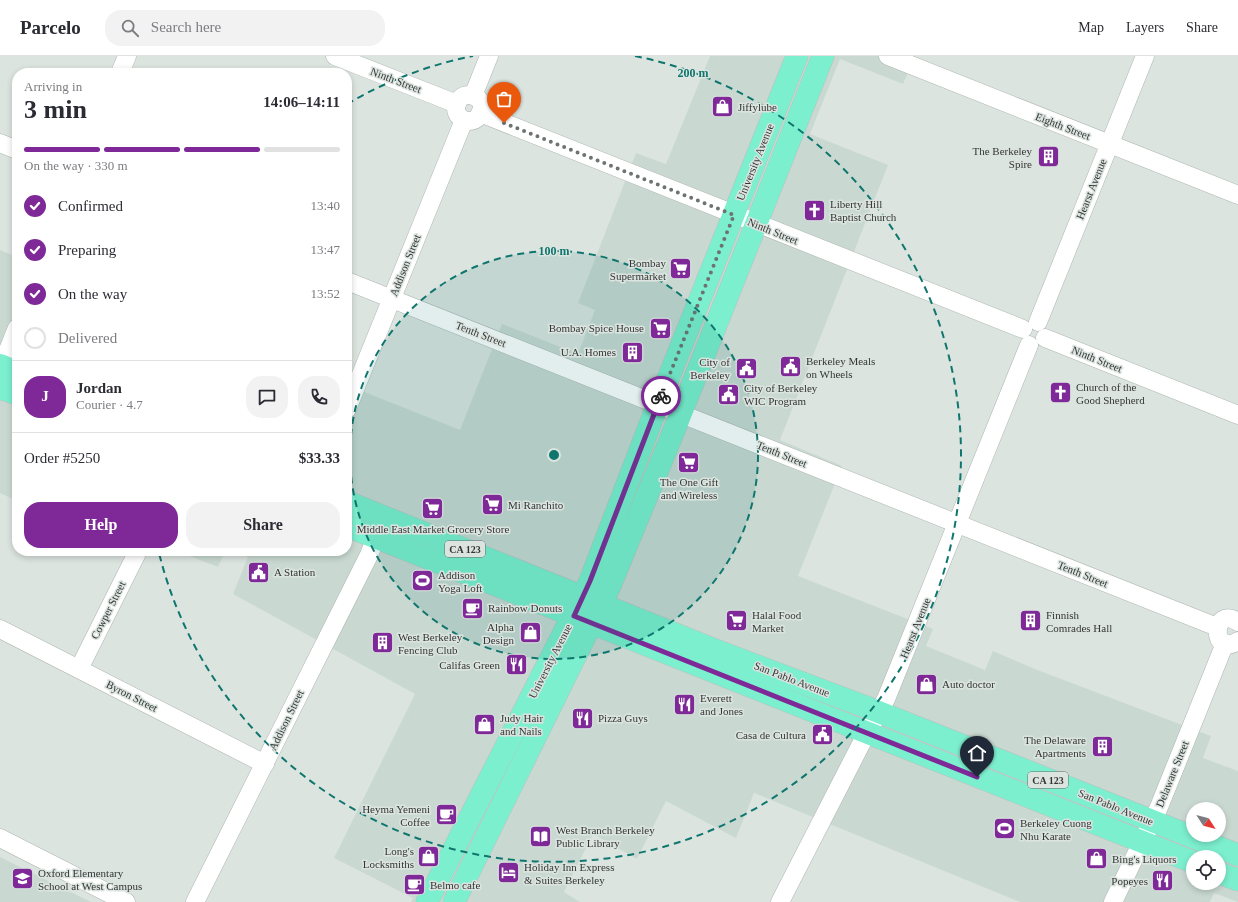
<!DOCTYPE html>
<meta charset="utf-8">
<style>
:root{--surface:#fff;--page:#f2f2f3;--text:#2b2b33;--muted:#7c7c81;--line:#e1e1e2;--accent:#7e2997}
body{margin:0;font-family:"Times New Roman",serif;background:var(--page);color:var(--text);height:100vh;display:flex;flex-direction:column;font-size:15px;white-space:nowrap}
*{box-sizing:border-box;margin:0}
p{font-size:13px;color:var(--muted)}
.icon{flex:none;width:22px;height:22px;fill:none;stroke:currentColor;stroke-width:2;stroke-linecap:round;stroke-linejoin:round}
.map{position:relative;flex:1;overflow:hidden}
.side{position:absolute;left:12px;top:12px;width:340px;height:488px;display:flex;flex-direction:column;background:var(--surface);border-radius:16px;box-shadow:0 2px 6px #0003}
.side>*{flex:none}
.needle{width:26px;rotate:126deg}
.buttons{position:absolute;left:1186px;top:746px;display:grid;gap:8px}
.buttons a{display:grid;place-items:center;width:40px;height:40px;border-radius:50%;background:var(--surface);box-shadow:0 2px 6px #0003;font-size:20px}
.pin{position:absolute;display:grid;place-items:center;width:34px;height:34px;color:#fff;margin:-41px -17px;border-radius:50% 50% 50% 0;rotate:-45deg;box-shadow:0 0 4px #0007}
.pin .icon{rotate:45deg}
.courier{position:absolute;display:grid;place-items:center;width:40px;height:40px;margin:-20px;border:3px solid #7e2997;border-radius:50%;background:#fff;color:#222;box-shadow:0 1px 5px #0007}
.overview em{font-style:normal;font-weight:800}
.overview div{display:flex;flex-direction:column-reverse}
.overview{display:flex;align-items:center;justify-content:space-between;height:68px;padding:0 12px}
h1{font-size:26px;font-weight:800;line-height:30px}
.bar{display:grid;grid-template-columns:repeat(4,1fr);gap:6px 4px;align-content:center;height:48px;padding:0 12px}
.bar i{height:5px;border-radius:3px;background:var(--line)}
.bar .current{background:var(--accent)}
.bar p{grid-column:span 4}
.line{display:flex;align-items:center;gap:10px;padding:0 12px;border-top:1px solid var(--line)}
.line div{flex:1}
.round{display:grid;place-items:center;flex:none;width:42px;height:42px;border-radius:16px;background:var(--page)}
ol{padding:0 12px;list-style:none}
li{display:flex;align-items:center;gap:12px;height:44px}
li p{margin-inline-start:auto}
li .icon{padding:4px;border-radius:50%;background:var(--accent);color:#fff;stroke-width:4}
li:last-child{color:var(--muted)}
li i{width:22px;height:22px;border:2px solid var(--line);border-radius:50%}
.cta{display:flex;gap:8px;margin-top:auto;padding:8px 12px}
.cta a{flex:1;height:46px;border-radius:16px;background:var(--accent);color:#fff;font-size:16px;font-weight:800;line-height:46px;text-align:center}
.cta a+a{background:var(--page);color:var(--text)}
header{display:flex;align-items:center;gap:24px;box-sizing:border-box;height:56px;padding:0 20px;background:var(--surface);border-bottom:1px solid var(--line)}
header strong{font-size:19px}
nav{display:flex;gap:22px;margin-inline-start:auto;font-size:14px}
.search{width:280px;height:36px;background:var(--page);display:flex;align-items:center;gap:10px;box-sizing:border-box;padding:0 14px;border-radius:16px;color:var(--muted);font-size:15px}
.map>svg:first-child{display:block}
</style>
<header>
<strong>Parcelo</strong>
<div class="search"><svg class="icon" aria-label="search" viewBox="0 0 24 24"><circle cx="10" cy="10" r="6"/><path d="M15 15l6 6"/></svg>Search here</div>
<nav><a>Map</a><a>Layers</a><a>Share</a></nav>
</header>
<div class="map">
<svg width="1238" height="846" viewBox="0 0 1238 846">
<rect width="100%" height="100%" fill="#dce4e0"/>
<g fill="#c9d9d2" fill-rule="evenodd">
<path d="M710 0H915L903 28 840 3 810 78 888 109 780 384 842 410 798 520 933 573 926 590 985 614 993 595 1035 613 1211 680 1203 702 1238 715V846L1214 837 1210 846H1020L754 737 736 782 666 745 637 803 593 778 564 836 580 846H411L413 842 334 802 415 638 233 538 248 501 231 495H347V329L460 374 502 268 578 298 595 254 578 247 636 97 666 108ZM1193 753H1219V779H1193ZM1193 801H1219V827H1193Z"/>
<polygon points="0,194 17,201 17,216 12,229 17,231 17,445 0,437"/>
<polygon points="177,495 225,495 218,511"/>
<polygon points="0,801 91,846 0,846"/>
</g>
<g fill="none" stroke-linecap="round" stroke-linejoin="round">
<defs>
<g id="minor">
<polyline points="335,0 457,48"/>
<polyline points="888,0 1238,139"/>
<polyline points="120,17 127,0"/>
<circle cx="469" cy="52" r="13"/>
<polyline points="473,40 489,0"/>
<polyline points="480,57 1023,273"/>
<polyline points="0,87 17,94"/>
<polyline points="347,225 1217,571"/>
<polyline points="1038,266 1145,0"/>
<polyline points="1045,282 1238,359"/>
<polyline points="0,314 17,272"/>
<polyline points="347,353 464,64"/>
<path d="M1238 566C1211 548 1211 603 1238 585"/>
<polyline points="0,573 265,708"/>
<polyline points="79,613 138,495"/>
<polyline points="0,782 126,846"/>
<polyline points="195,846 369,499 376,481"/>
<polyline points="780,846 860,690 886,643 1029,289"/>
<polyline points="1113,846 1159,751 1225,587"/>
</g>
<g id="major">
<polyline points="0,309 17,316"/>
<polyline points="0,332 17,338"/>
<polyline points="347,446 715,594 866,651 1238,799"/>
<polyline points="347,470 1193,806"/>
<polyline points="1219,817 1238,824"/>
<polyline points="427,846 590,525 652,363 797,0"/>
<polyline points="454,846 609,532 675,372 823,0"/>
</g>
</defs>
<use href="#minor" stroke="#afb6b3" stroke-width="19"/>
<use href="#major" stroke="#bebfbe" stroke-width="23"/>
<use href="#minor" stroke="#fff" stroke-width="18"/>
<use href="#major" stroke="#7cefcf" stroke-width="22"/>
</g>
<g fill="none" stroke-linecap="round" stroke-linejoin="round">
<polyline stroke="#6e7371" stroke-width="4" stroke-dasharray="0 7.2" points="504,67 734,159 661,340"/>
<polyline stroke="#7e2997" stroke-width="5" points="661,340 590,525 574,560 977,721"/>
</g>
<circle cx="554" cy="399" r="204" fill="#0f766e" fill-opacity=".12"/>
<g fill="none" stroke="#0f766e" stroke-width="2" stroke-dasharray="7 5">
<circle cx="554" cy="399" r="204"/>
<path d="M347 48A407 407 0 0 1 473 0M635 0A407 407 0 1 1 159 497"/>
</g>
<defs>
<symbol id="shop-square" viewBox="-11 -11 22 22"><rect x="-9" y="-9" width="18" height="18" rx="4" fill="#7e2997" stroke="#dce4e0"/><path d="M-5-2.5h2.3a2.7 3.5 0 0 1 5.4 0H5L5.5 6h-11ZM-1.5-2.5h3a1.5 2.3 0 0 0-3 0Z" fill="#fff"/></symbol>
<symbol id="building-square" viewBox="-11 -11 22 22"><rect x="-9" y="-9" width="18" height="18" rx="4" fill="#7e2997" stroke="#dce4e0"/><path d="M-4-6H4V6H1V3H-1V6H-4ZM-2.5-4.3h1.7v1.8h-1.7ZM.8-4.3h1.7v1.8H.8ZM-2.5-1h1.7V.8h-1.7ZM.8-1h1.7V.8H.8Z" fill="#fff"/></symbol>
<symbol id="church-square" viewBox="-11 -11 22 22"><rect x="-9" y="-9" width="18" height="18" rx="4" fill="#7e2997" stroke="#dce4e0"/><path d="M-1.2-6h2.4v3.5h3.3v2.4h-3.3V6h-2.4V-.1h-3.3v-2.4h3.3Z" fill="#fff"/></symbol>
<symbol id="supermarket-square" viewBox="-11 -11 22 22"><rect x="-9" y="-9" width="18" height="18" rx="4" fill="#7e2997" stroke="#dce4e0"/><path d="M-6-5.5h2.5l.6 2H6L4.5 2H-2.5L-4.4-4H-6ZM-1.5 3.2a1.3 1.3 0 1 0 .1 0ZM3 3.2a1.3 1.3 0 1 0 .1 0Z" fill="#fff"/></symbol>
<symbol id="civic-square" viewBox="-11 -11 22 22"><rect x="-9" y="-9" width="18" height="18" rx="4" fill="#7e2997" stroke="#dce4e0"/><path d="M-.6-6.5H3V-4.5H.6V-3L4-1V1h2V6H-6V1h2V-1L-.6-3ZM-1.2 2.5V6h2.4V2.5Z" fill="#fff"/></symbol>
<symbol id="stadium-square" viewBox="-11 -11 22 22"><rect x="-9" y="-9" width="18" height="18" rx="4" fill="#7e2997" stroke="#dce4e0"/><path d="M0-5a6.5 5 0 1 0 0 10a6.5 5 0 1 0 0-10ZM-3.5-1.8h7v3.6h-7Z" fill="#fff"/></symbol>
<symbol id="cafe-square" viewBox="-11 -11 22 22"><rect x="-9" y="-9" width="18" height="18" rx="4" fill="#7e2997" stroke="#dce4e0"/><path d="M-5.5-4.5H6V0H3Q3 3.5 0 3.5H-2.5Q-5.5 3.5-5.5 0ZM3-3.2v2h1.7v-2ZM-6 4.5H4V6H-6Z" fill="#fff"/></symbol>
<symbol id="restaurant-square" viewBox="-11 -11 22 22"><rect x="-9" y="-9" width="18" height="18" rx="4" fill="#7e2997" stroke="#dce4e0"/><path d="M-5-6h1v4h1v-4h1v4h1v-4h1v5L-1.5 .5V6h-2V.5L-5-1ZM5-6V6H3V1.5H1.5Q1.5-4 5-6Z" fill="#fff"/></symbol>
<symbol id="library-square" viewBox="-11 -11 22 22"><rect x="-9" y="-9" width="18" height="18" rx="4" fill="#7e2997" stroke="#dce4e0"/><path d="M-6-4Q-3-5.5-.7-3.5V5Q-3 3-6 4ZM6-4Q3-5.5 .7-3.5V5Q3 3 6 4Z" fill="#fff"/></symbol>
<symbol id="hotel-square" viewBox="-11 -11 22 22"><rect x="-9" y="-9" width="18" height="18" rx="4" fill="#7e2997" stroke="#dce4e0"/><path d="M-6-4.5h1.5V1H6V5H4.5V3h-9V5H-6ZM-4 0a1.8 1.8 0 1 1 3.6 0ZM.5 0V-2.5h3Q6-2.5 6 0Z" fill="#fff"/></symbol>
<symbol id="school-square" viewBox="-11 -11 22 22"><rect x="-9" y="-9" width="18" height="18" rx="4" fill="#7e2997" stroke="#dce4e0"/><path d="M0-5L7-2L0 1L-7-2ZM-4 1L0 2.5L4 1V4Q0 6-4 4Z" fill="#fff"/></symbol>
</defs>
<g fill-rule="evenodd">
<use href="#shop-square" x="710" y="38" width="25" height="25"/>
<use href="#building-square" x="1036" y="88" width="25" height="25"/>
<use href="#church-square" x="802" y="142" width="25" height="25"/>
<use href="#supermarket-square" x="668" y="200" width="25" height="25"/>
<use href="#supermarket-square" x="648" y="260" width="25" height="25"/>
<use href="#building-square" x="620" y="284" width="25" height="25"/>
<use href="#civic-square" x="778" y="298" width="25" height="25"/>
<use href="#civic-square" x="734" y="300" width="25" height="25"/>
<use href="#church-square" x="1048" y="324" width="25" height="25"/>
<use href="#civic-square" x="716" y="326" width="25" height="25"/>
<use href="#supermarket-square" x="676" y="394" width="25" height="25"/>
<use href="#supermarket-square" x="480" y="436" width="25" height="25"/>
<use href="#supermarket-square" x="420" y="440" width="25" height="25"/>
<use href="#civic-square" x="246" y="504" width="25" height="25"/>
<use href="#stadium-square" x="410" y="512" width="25" height="25"/>
<use href="#cafe-square" x="460" y="540" width="25" height="25"/>
<use href="#supermarket-square" x="724" y="552" width="25" height="25"/>
<use href="#building-square" x="1018" y="552" width="25" height="25"/>
<use href="#shop-square" x="518" y="564" width="25" height="25"/>
<use href="#building-square" x="370" y="574" width="25" height="25"/>
<use href="#restaurant-square" x="504" y="596" width="25" height="25"/>
<use href="#shop-square" x="914" y="616" width="25" height="25"/>
<use href="#restaurant-square" x="672" y="636" width="25" height="25"/>
<use href="#restaurant-square" x="570" y="650" width="25" height="25"/>
<use href="#shop-square" x="472" y="656" width="25" height="25"/>
<use href="#civic-square" x="810" y="666" width="25" height="25"/>
<use href="#building-square" x="1090" y="678" width="25" height="25"/>
<use href="#cafe-square" x="434" y="746" width="25" height="25"/>
<use href="#stadium-square" x="992" y="760" width="25" height="25"/>
<use href="#library-square" x="528" y="768" width="25" height="25"/>
<use href="#shop-square" x="416" y="788" width="25" height="25"/>
<use href="#shop-square" x="1084" y="790" width="25" height="25"/>
<use href="#hotel-square" x="496" y="804" width="25" height="25"/>
<use href="#school-square" x="10" y="810" width="25" height="25"/>
<use href="#restaurant-square" x="1150" y="812" width="25" height="25"/>
<use href="#cafe-square" x="402" y="816" width="25" height="25"/>
</g>
<g text-anchor="middle" dominant-baseline="central" stroke-width="3" stroke-linejoin="round" paint-order="stroke">
<g fill="#dce4e0" stroke="#666a68" stroke-width="1">
<rect x="445" y="485" width="40" height="16" rx="3"/>
<rect x="1028" y="716" width="40" height="16" rx="3"/>
</g>
<g font-size="10" font-weight="bold" fill="#333635">
<text x="465" y="493">CA 123</text>
<text x="1048" y="724">CA 123</text>
</g>
<g font-size="11" fill="#333635" stroke="#dce4e0">
<text transform="translate(396 24) rotate(21)">Ninth Street</text>
<text transform="translate(1063 70) rotate(21)">Eighth Street</text>
<text transform="translate(755 106) rotate(-68)">University Avenue</text>
<text transform="translate(1091 133) rotate(-68)">Hearst Avenue</text>
<text transform="translate(773 175) rotate(22)">Ninth Street</text>
<text transform="translate(405 209) rotate(-68)">Addison Street</text>
<text transform="translate(481 278) rotate(21)">Tenth Street</text>
<text transform="translate(1097 303) rotate(22)">Ninth Street</text>
<text transform="translate(782 398) rotate(22)">Tenth Street</text>
<text transform="translate(1083 518) rotate(22)">Tenth Street</text>
<text transform="translate(108 554) rotate(-63)">Cowper Street</text>
<text transform="translate(915 572) rotate(-68)">Hearst Avenue</text>
<text transform="translate(550 605) rotate(-63)">University Avenue</text>
<text transform="translate(792 623) rotate(21)">San Pablo Avenue</text>
<text transform="translate(132 640) rotate(27)">Byron Street</text>
<text transform="translate(286 664) rotate(-64)">Addison Street</text>
<text transform="translate(1172 718) rotate(-68)">Delaware Street</text>
<text transform="translate(1116 751) rotate(22)">San Pablo Avenue</text>
</g>
<g font-size="11" fill="#333635" stroke="#dce4e0" text-anchor="start">
<text x="738" y="51">Jiffylube</text>
<text x="1032" y="95" text-anchor="end">The Berkeley<tspan x="1032" dy="13">Spire</tspan></text>
<text x="830" y="148">Liberty Hill<tspan x="830" dy="13">Baptist Church</tspan></text>
<text x="666" y="207" text-anchor="end">Bombay<tspan x="666" dy="13">Supermarket</tspan></text>
<text x="644" y="272" text-anchor="end">Bombay Spice House</text>
<text x="616" y="296" text-anchor="end">U.A. Homes</text>
<text x="806" y="305">Berkeley Meals<tspan x="806" dy="13">on Wheels</tspan></text>
<text x="730" y="306" text-anchor="end">City of<tspan x="730" dy="13">Berkeley</tspan></text>
<text x="1076" y="331">Church of the<tspan x="1076" dy="13">Good Shepherd</tspan></text>
<text x="744" y="332">City of Berkeley<tspan x="744" dy="13">WIC Program</tspan></text>
<text x="689" y="426" text-anchor="middle">The One Gift<tspan x="689" dy="13">and Wireless</tspan></text>
<text x="508" y="449">Mi Ranchito</text>
<text x="433" y="473" text-anchor="middle">Middle East Market Grocery Store</text>
<text x="274" y="516">A Station</text>
<text x="438" y="519">Addison<tspan x="438" dy="13">Yoga Loft</tspan></text>
<text x="488" y="552">Rainbow Donuts</text>
<text x="752" y="559">Halal Food<tspan x="752" dy="13">Market</tspan></text>
<text x="1046" y="559">Finnish<tspan x="1046" dy="13">Comrades Hall</tspan></text>
<text x="514" y="571" text-anchor="end">Alpha<tspan x="514" dy="13">Design</tspan></text>
<text x="398" y="581">West Berkeley<tspan x="398" dy="13">Fencing Club</tspan></text>
<text x="500" y="609" text-anchor="end">Califas Green</text>
<text x="942" y="628">Auto doctor</text>
<text x="700" y="642">Everett<tspan x="700" dy="13">and Jones</tspan></text>
<text x="500" y="662">Judy Hair<tspan x="500" dy="13">and Nails</tspan></text>
<text x="598" y="662">Pizza Guys</text>
<text x="806" y="679" text-anchor="end">Casa de Cultura</text>
<text x="1086" y="684" text-anchor="end">The Delaware<tspan x="1086" dy="13">Apartments</tspan></text>
<text x="430" y="753" text-anchor="end">Heyma Yemeni<tspan x="430" dy="13">Coffee</tspan></text>
<text x="1020" y="767">Berkeley Cuong<tspan x="1020" dy="13">Nhu Karate</tspan></text>
<text x="556" y="774">West Branch Berkeley<tspan x="556" dy="13">Public Library</tspan></text>
<text x="414" y="795" text-anchor="end">Long's<tspan x="414" dy="13">Locksmiths</tspan></text>
<text x="1112" y="803">Bing's Liquors</text>
<text x="524" y="811">Holiday Inn Express<tspan x="524" dy="13">&amp; Suites Berkeley</tspan></text>
<text x="38" y="817">Oxford Elementary<tspan x="38" dy="13">School at West Campus</tspan></text>
<text x="1148" y="825" text-anchor="end">Popeyes</text>
<text x="430" y="829">Belmo cafe</text>
</g>
</g>
<circle cx="554" cy="399" r="6" fill="#0f766e" stroke="#dce4e0" stroke-width="2"/>
<g font-size="12" text-anchor="middle" font-weight="bold" fill="#0f766e" stroke="#dce4e0" stroke-width="3" stroke-linejoin="round" paint-order="stroke">
<text x="693" y="21">200 m</text>
<text x="554" y="199">100 m</text>
</g>
</svg>
<div class="buttons">
<a><svg class="needle" viewBox="-14 -14 28 28"><path d="M0-13l5 13h-10z" fill="#e53935"/><path d="M0 13l5-13h-10z" fill="#7c7c81"/></svg></a>
<a><svg class="icon" aria-label="locate" viewBox="0 0 24 24"><circle cx="12" cy="12" r="6"/><path d="M12 2v4M12 18v4M2 12h4M18 12h4"/></svg></a>
</div>
<div class="pin" style="left:504px;top:67px;background:#ea580c"><svg class="icon" aria-label="bag" viewBox="0 0 24 24"><path d="M5 8h14l-1 12H6zM9 8a3 3 0 0 1 6 0"/></svg></div>
<div class="pin" style="left:977px;top:721px;background:#1f2937"><svg class="icon" aria-label="home" viewBox="0 0 24 24"><path d="M3 11l9-7 9 7M6 9v11h12V9"/></svg></div>
<div class="courier" style="left:661px;top:340px"><svg class="icon" aria-label="bike" viewBox="0 0 24 24"><circle cx="6" cy="16" r="4"/><circle cx="18" cy="16" r="4"/><path d="M6 16l4-8h5l3 8M10 8l3 8H6M13 5h3"/></svg></div>
<section class="side">
<div class="overview"><div><h1>3 min</h1><p>Arriving in</p></div><em>14:06–14:11</em></div>
<div class="bar"><i class="current"></i><i class="current"></i><i class="current"></i><i></i><p>On the way · 330 m</p></div>
<ol>
<li><svg class="icon" aria-label="check" viewBox="0 0 24 24"><path d="M5 12l5 5 9-10"/></svg>Confirmed<p>13:40</p></li>
<li><svg class="icon" aria-label="check" viewBox="0 0 24 24"><path d="M5 12l5 5 9-10"/></svg>Preparing<p>13:47</p></li>
<li><svg class="icon" aria-label="check" viewBox="0 0 24 24"><path d="M5 12l5 5 9-10"/></svg>On the way<p>13:52</p></li>
<li><i></i>Delivered</li>
</ol>
<div class="line" style="height:72px"><b class="round" style="background:var(--accent);color:#fff">J</b><div><b>Jordan</b><p>Courier · 4.7</p></div><a class="round"><svg class="icon" aria-label="chat" viewBox="0 0 24 24"><path d="M4 5h16v11H9l-5 4z"/></svg></a><a class="round"><svg class="icon" aria-label="phone" viewBox="0 0 24 24"><path d="M5 4h4l2 5-3 2q2 4 5 5l2-3 5 2v4C11 20 4 13 5 4z"/></svg></a></div>
<div class="line" style="height:52px"><div>Order #5250</div><b>$33.33</b></div>
<div class="cta"><a>Help</a><a>Share</a></div>
</section>
</div>
